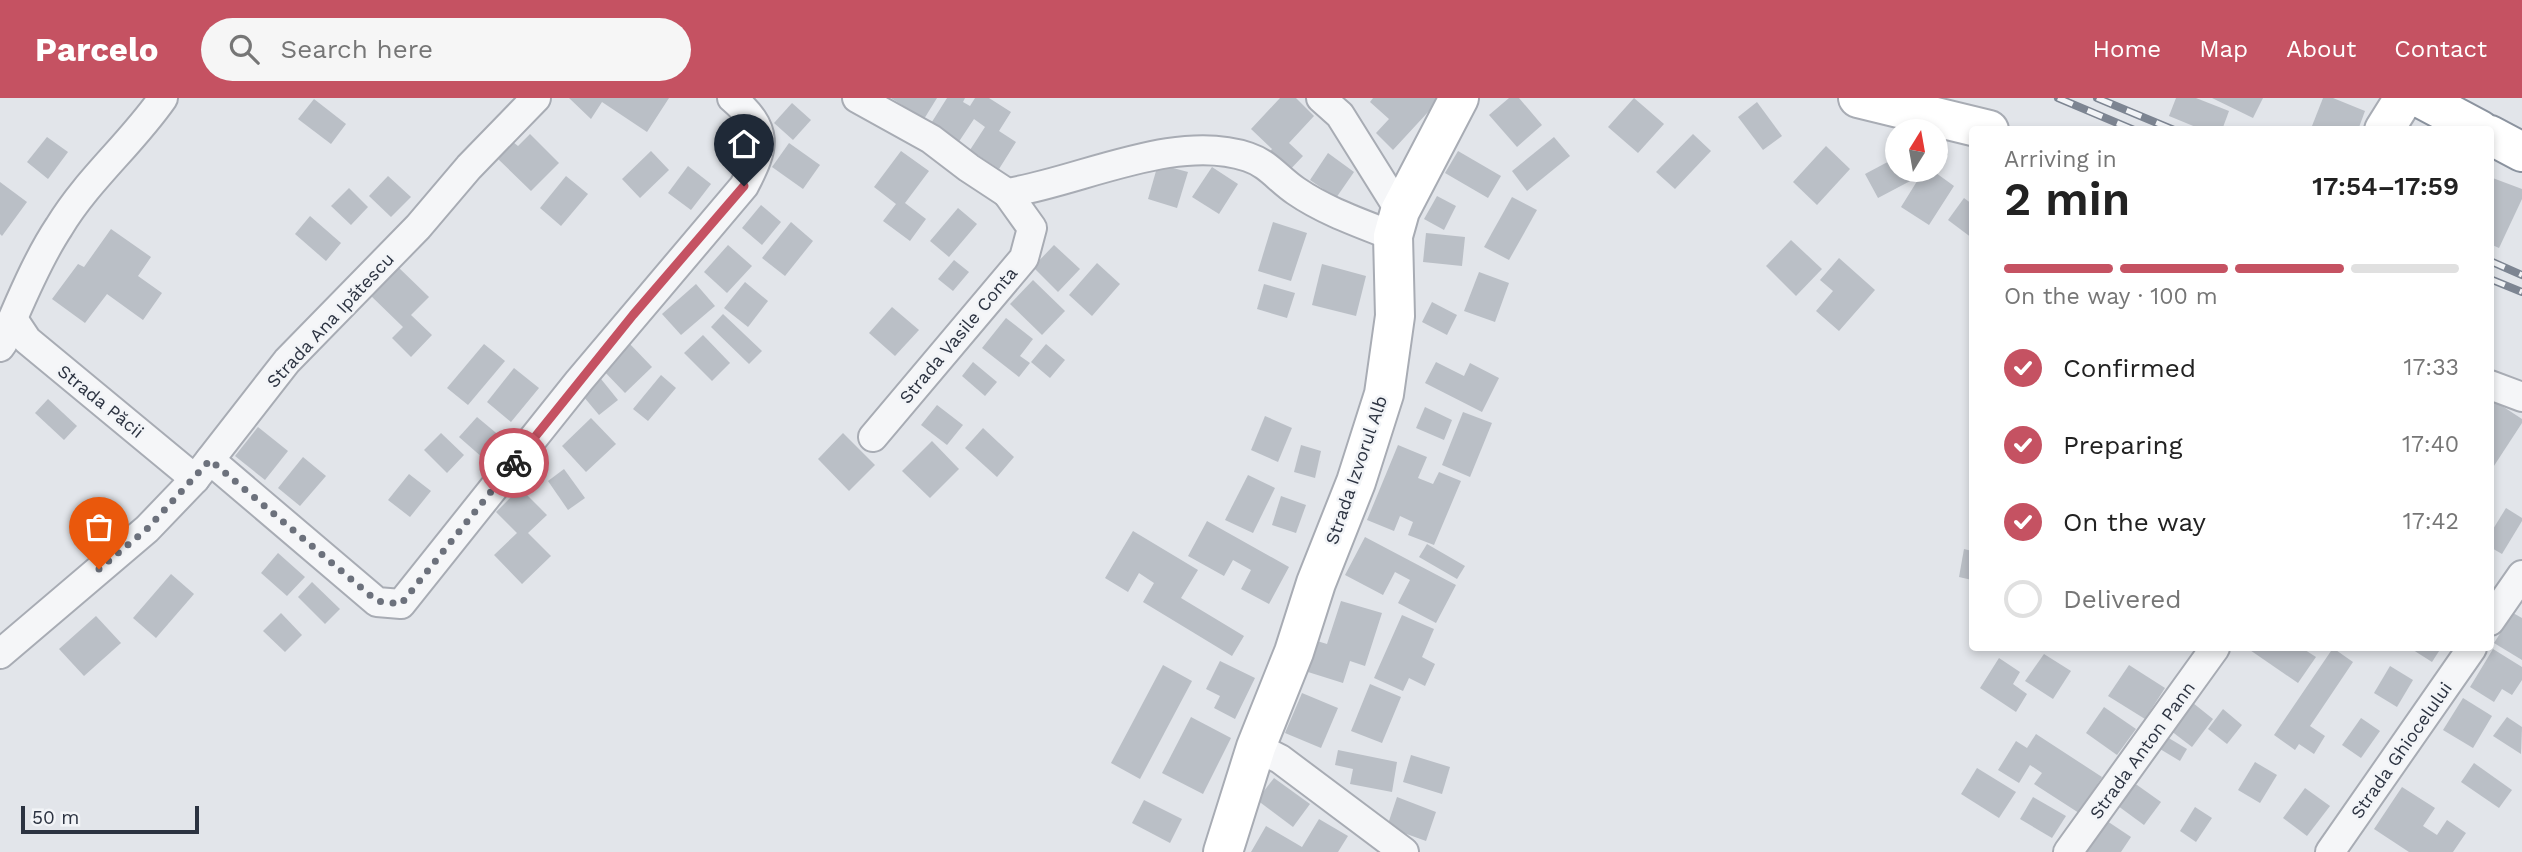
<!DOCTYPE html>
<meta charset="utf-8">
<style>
:root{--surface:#fff;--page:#f6f6f6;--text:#222;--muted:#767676;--line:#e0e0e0;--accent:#c55262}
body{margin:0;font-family:"Work Sans",sans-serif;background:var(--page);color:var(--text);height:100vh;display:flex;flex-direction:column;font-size:26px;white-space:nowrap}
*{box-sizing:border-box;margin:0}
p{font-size:23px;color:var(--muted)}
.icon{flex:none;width:38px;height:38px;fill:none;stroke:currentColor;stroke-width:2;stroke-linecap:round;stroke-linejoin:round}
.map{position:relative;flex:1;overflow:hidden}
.side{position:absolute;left:1969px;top:28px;width:525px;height:525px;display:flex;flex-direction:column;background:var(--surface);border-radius:7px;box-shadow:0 4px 10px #0003}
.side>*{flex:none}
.needle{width:46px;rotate:11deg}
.tools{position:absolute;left:1885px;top:21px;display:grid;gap:14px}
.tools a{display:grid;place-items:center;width:63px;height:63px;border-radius:50%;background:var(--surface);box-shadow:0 4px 10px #0003;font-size:35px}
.scale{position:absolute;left:21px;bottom:18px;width:178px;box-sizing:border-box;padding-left:7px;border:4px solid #2c3341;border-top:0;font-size:19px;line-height:24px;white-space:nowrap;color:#2c3341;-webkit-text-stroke:5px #f2f4f7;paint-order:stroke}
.pin{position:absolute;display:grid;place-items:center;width:60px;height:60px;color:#fff;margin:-72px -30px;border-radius:50% 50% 50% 0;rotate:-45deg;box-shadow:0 0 7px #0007}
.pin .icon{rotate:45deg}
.courier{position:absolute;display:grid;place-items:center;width:70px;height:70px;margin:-35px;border:5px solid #c55262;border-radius:50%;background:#fff;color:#222;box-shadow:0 2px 9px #0007}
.head em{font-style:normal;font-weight:600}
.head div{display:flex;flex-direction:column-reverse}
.head{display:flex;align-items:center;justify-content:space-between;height:119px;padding:0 35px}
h1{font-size:46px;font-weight:600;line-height:52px}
.bar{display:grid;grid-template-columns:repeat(4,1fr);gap:10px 7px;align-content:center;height:84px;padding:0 35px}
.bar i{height:9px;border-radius:5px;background:var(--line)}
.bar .active{background:var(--accent)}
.bar p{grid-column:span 4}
ol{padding:0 35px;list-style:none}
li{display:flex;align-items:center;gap:21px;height:77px}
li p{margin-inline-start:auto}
li .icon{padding:7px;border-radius:50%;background:var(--accent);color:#fff;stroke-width:4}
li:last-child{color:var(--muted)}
li i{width:38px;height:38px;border:4px solid var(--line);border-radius:50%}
header{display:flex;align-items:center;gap:42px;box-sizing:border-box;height:98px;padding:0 35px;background:var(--accent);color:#fff}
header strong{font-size:33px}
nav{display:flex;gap:38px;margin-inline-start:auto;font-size:24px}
.search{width:490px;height:63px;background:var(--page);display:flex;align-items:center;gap:18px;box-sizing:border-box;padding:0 24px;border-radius:38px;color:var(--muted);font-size:26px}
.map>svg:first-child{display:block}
</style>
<header>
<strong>Parcelo</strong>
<div class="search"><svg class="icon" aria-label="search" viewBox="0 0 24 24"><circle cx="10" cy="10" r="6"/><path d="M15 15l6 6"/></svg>Search here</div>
<nav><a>Home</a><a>Map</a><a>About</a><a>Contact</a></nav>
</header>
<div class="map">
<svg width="2522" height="754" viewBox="0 0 2522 754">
<rect width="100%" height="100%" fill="#e2e5ea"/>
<g fill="#babfc6">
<polygon points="569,0 669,0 647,34 602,4 591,21"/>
<polygon points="891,0 937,0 924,21"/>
<polygon points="947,0 965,0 963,4 970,8 975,0 989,0 1011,14 999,33 1016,44 999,71 970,52 985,29 974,21 958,45 930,27"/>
<polygon points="1280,0 1296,0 1314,18 1289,45 1303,58 1286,76 1266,58 1272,51 1251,31"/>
<polygon points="1373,0 1441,0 1393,52 1376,35 1389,21 1370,4"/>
<polygon points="1509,0 1519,0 1542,27 1517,49 1489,17"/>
<polygon points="1634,0 1664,26 1638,55 1608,29"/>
<polygon points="2176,0 2196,0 2229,13 2222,32 2203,32 2169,18"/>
<polygon points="2212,0 2263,0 2253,20"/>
<polygon points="2323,0 2333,0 2365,13 2358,32 2320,32 2312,28"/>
<polygon points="314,1 346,26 331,46 298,21"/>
<polygon points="1757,4 1782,38 1763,52 1738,19"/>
<polygon points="792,5 811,22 793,42 774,25"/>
<polygon points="530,36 559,65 531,93 497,60 513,44 518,48"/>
<polygon points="1693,36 1711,53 1675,91 1656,74"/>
<polygon points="47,39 68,54 48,81 27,64"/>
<polygon points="1554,39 1570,58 1527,93 1512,73"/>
<polygon points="789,45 820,67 803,91 772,69"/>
<polygon points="1826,48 1850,71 1817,107 1793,84"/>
<polygon points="1936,49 1948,56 1936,75 1954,88 1929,127 1901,109 1924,72 1936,72"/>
<polygon points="651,53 669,72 640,100 622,81"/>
<polygon points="901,53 929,73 905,105 926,121 910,143 883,123 896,106 874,89"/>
<polygon points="1458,53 1501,78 1488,100 1445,75"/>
<polygon points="1328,55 1354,74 1336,100 1310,82"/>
<polygon points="1897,59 1897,72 1909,72 1914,81 1878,100 1865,76"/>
<polygon points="1158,66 1188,74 1177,110 1148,101"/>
<polygon points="688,68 711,86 691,112 668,95"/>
<polygon points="1212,69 1238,86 1219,116 1192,99"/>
<polygon points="388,78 411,99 391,119 369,98"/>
<polygon points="566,78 588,96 561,128 540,110"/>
<polygon points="2490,79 2522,91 2522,101 2499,150 2490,146"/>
<polygon points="0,84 27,104 2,138 0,136"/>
<polygon points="349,90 368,109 351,127 331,108"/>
<polygon points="1437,98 1456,108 1444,132 1424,121"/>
<polygon points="1512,99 1537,112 1509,162 1484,149"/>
<polygon points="1964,100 1972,106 1972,140 1948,122"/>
<polygon points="761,107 781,124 762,147 742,130"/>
<polygon points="958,110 977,126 949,159 930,143"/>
<polygon points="310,118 341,145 326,163 295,136"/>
<polygon points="791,124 813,143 785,178 762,160"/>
<polygon points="1273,124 1307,135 1291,183 1258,173"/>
<polygon points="111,131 151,159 138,178 162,195 143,222 107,196 85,225 52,201 78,166 84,169"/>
<polygon points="1426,135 1465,139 1462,168 1423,164"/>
<polygon points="1791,142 1822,171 1796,198 1766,168"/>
<polygon points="728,147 752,168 727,195 704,174"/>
<polygon points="1054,147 1080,171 1058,194 1033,169"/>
<polygon points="1839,160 1875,192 1839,233 1816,213 1833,193 1820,182"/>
<polygon points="954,162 969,174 953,193 938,181"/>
<polygon points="1097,165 1120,186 1092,218 1069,197"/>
<polygon points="1322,166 1366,178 1356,218 1312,207"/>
<polygon points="396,167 429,199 411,217 432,237 411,259 392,240 403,229 368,195"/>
<polygon points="1479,174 1509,185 1495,224 1464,213"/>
<polygon points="1033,182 1065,213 1042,237 1010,206"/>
<polygon points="745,184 768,203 748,229 724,210"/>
<polygon points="696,186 715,208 681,237 662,216"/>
<polygon points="1264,186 1295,195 1287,220 1257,211"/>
<polygon points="1432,204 1457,217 1447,237 1422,224"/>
<polygon points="892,209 919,232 895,258 869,235"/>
<polygon points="723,216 762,253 749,266 711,229"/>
<polygon points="1006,220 1033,241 1020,258 1030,265 1019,279 982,250"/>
<polygon points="703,237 730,265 712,283 684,255"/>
<polygon points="628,244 652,269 625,295 601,270"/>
<polygon points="484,246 505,263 468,307 447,290"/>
<polygon points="1046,246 1065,262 1050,280 1031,264"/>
<polygon points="973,264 997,284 985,298 962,278"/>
<polygon points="1436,264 1464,278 1470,265 1499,280 1482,314 1425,285"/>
<polygon points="514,270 539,290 511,324 487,304"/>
<polygon points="597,276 618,302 599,317 578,292"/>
<polygon points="661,277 676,290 648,323 633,311"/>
<polygon points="48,301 77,328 64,342 35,315"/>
<polygon points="2493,302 2522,321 2522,325 2490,374 2490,306"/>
<polygon points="937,307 963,327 947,347 921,327"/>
<polygon points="1425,309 1452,322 1444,342 1416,330"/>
<polygon points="1463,314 1492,325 1470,379 1442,367"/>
<polygon points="1265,318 1292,330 1278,364 1251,352"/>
<polygon points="477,319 501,339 483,360 459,339"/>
<polygon points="591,320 616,346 586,374 562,348"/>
<polygon points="258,329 288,353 265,382 235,358"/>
<polygon points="983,330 1014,359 997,379 965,350"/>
<polygon points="441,335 464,357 447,375 424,352"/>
<polygon points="843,335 875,367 849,393 818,361"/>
<polygon points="932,343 959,371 930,400 902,373"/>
<polygon points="1301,347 1321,353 1315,380 1294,374"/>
<polygon points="1398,347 1427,359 1418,380 1433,386 1439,374 1461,383 1434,447 1408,437 1413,424 1400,418 1394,433 1367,422"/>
<polygon points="303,359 326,378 300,408 278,390"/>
<polygon points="564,371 585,400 568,412 548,383"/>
<polygon points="409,376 431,393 410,419 388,402"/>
<polygon points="1248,377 1275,390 1253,435 1225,422"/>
<polygon points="520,390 547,417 528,435 551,458 522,486 494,457 517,435 496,414"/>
<polygon points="1281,398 1306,407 1296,435 1272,427"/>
<polygon points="2506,410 2522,420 2522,423 2502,456 2490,449 2490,436"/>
<polygon points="1207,423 1289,469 1269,506 1241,491 1251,472 1233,462 1224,478 1188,458"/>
<polygon points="1133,433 1198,472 1181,500 1244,538 1232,558 1143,504 1154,485 1139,475 1128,494 1105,480"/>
<polygon points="1365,439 1456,487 1436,525 1398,505 1410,482 1395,474 1383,497 1345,477"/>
<polygon points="1427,446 1465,468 1457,481 1419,459"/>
<polygon points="1964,451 1972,453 1972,482 1959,479"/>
<polygon points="278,455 305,479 287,498 261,475"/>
<polygon points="171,476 194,496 156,540 133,520"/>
<polygon points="312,484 340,511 325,526 298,499"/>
<polygon points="1341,503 1382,515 1365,568 1350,563 1343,585 1308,574 1317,543 1327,546"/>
<polygon points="281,515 302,537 285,554 263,533"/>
<polygon points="2513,515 2522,520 2522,562 2494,545"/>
<polygon points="1402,517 1434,531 1422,559 1435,566 1425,588 1409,580 1403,593 1374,580"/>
<polygon points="96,518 121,545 84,578 59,551"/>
<polygon points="2247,550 2302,550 2316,559 2298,585"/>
<polygon points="2333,550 2353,564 2310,628 2325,638 2314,656 2299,646 2295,652 2274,637"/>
<polygon points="2410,550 2441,550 2432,564"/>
<polygon points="2493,551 2522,569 2522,582 2512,597 2502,591 2494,604 2470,589"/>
<polygon points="2044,556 2071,573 2053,601 2025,583"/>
<polygon points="1999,560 2020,574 2013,586 2027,596 2016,614 1980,590"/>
<polygon points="1220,563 1255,580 1235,621 1214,610 1220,598 1206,591"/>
<polygon points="1163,567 1192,583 1140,681 1111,665"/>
<polygon points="2129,567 2165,590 2145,621 2108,598"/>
<polygon points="2390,568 2413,582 2397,609 2374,595"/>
<polygon points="1370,586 1401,599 1382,645 1351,633"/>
<polygon points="1302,595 1338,610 1321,650 1285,635"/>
<polygon points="2463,600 2492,618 2473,650 2443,632"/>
<polygon points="2188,601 2213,621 2192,649 2166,629"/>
<polygon points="2104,609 2136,631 2117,657 2086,635"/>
<polygon points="2223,611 2242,627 2227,646 2208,631"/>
<polygon points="1191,619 1231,640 1203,696 1162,675"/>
<polygon points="2507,619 2522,629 2521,656 2493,638"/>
<polygon points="2361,620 2380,633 2361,660 2342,647"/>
<polygon points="2036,636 2102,679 2079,715 2034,686 2042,675 2030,667 2019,685 1998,672 2016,643 2027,650"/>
<polygon points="2162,636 2187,651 2180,663 2155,648"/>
<polygon points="1338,652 1397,664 1392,694 1350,686 1353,671 1335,667"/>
<polygon points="1411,657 1450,669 1442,696 1403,684"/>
<polygon points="2255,664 2277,677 2260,705 2238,692"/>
<polygon points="2474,665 2512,692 2499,710 2461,684"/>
<polygon points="1977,670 2016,694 1999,720 1961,696"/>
<polygon points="1274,680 1310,706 1293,729 1257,702"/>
<polygon points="2130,682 2161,704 2144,727 2114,705"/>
<polygon points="2402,689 2435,710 2423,728 2437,737 2447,722 2466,735 2453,754 2409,754 2374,731"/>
<polygon points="2305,690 2330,708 2307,738 2283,720"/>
<polygon points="1397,699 1436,714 1426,743 1387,729"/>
<polygon points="2033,699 2066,718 2052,740 2020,721"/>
<polygon points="1144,702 1182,721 1170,745 1132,725"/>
<polygon points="2195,709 2212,720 2196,744 2180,733"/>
<polygon points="1319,721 1348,738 1338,754 1251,754 1266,728 1302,749"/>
<polygon points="2104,721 2131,739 2121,754 2081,754"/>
</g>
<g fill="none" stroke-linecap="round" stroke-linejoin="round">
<defs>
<g id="street">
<path d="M857 0 931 41 969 70 1007 95C1079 84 1176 34 1248 59 1269 66 1278 81 1296 93 1325 113 1360 125 1393 138"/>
<polyline points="1321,0 1340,17 1400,113"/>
<polyline points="13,221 27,242 195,381"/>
<path d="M0 249C7 240 9 231 13 220 26 190 41 156 59 129 88 81 131 46 163 0"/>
<polyline points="2490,287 2522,299"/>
<polyline points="873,339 1024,160 1032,130 1007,95"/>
<path d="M210 362 377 504 401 506 579 283 744 88C765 48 769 32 732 0"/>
<polyline points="2490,523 2522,477"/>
<polyline points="0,556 147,431 195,381 287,263 418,129 469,69 536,0"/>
<polyline points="1256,649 1280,661 1404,754"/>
<polyline points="2068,754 2215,550"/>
<polyline points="2330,754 2472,550"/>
</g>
<g id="secondary">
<polyline points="1858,0 1989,32"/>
<polyline points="2384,32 2404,0"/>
<polyline points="1223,754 1256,649 1294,554 1316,485 1356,384 1384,296 1395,218 1393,138 1400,113 1459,0"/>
</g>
<g id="highway">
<polyline points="2420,0 2480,32"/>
<polyline points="2490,37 2522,54"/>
</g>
</defs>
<use href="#street" stroke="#a8acb4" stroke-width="32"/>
<use href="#secondary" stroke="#a8acb4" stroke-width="42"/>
<use href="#highway" stroke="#8b939f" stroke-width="42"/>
<use href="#street" stroke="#f5f6f8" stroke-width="28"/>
<use href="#secondary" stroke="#fff" stroke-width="38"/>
<use href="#highway" stroke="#fff" stroke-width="38"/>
<defs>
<g id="rail">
<polyline points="2058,0 2134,32"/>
<polyline points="2097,0 2174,32"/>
<polyline points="2490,163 2522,177"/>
<polyline points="2490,181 2522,194"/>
</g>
</defs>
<use href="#rail" stroke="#7d8592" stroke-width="8"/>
<use href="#rail" stroke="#f2f4f7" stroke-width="5" stroke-dasharray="16" stroke-linecap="butt"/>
</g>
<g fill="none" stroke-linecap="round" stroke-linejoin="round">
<polyline stroke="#6c717c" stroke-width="7" stroke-dasharray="0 12.6" points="99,471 147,431 210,362 377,503 401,506 514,365"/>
<polyline stroke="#c55262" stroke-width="9" points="514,365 633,217 744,88"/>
</g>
<g text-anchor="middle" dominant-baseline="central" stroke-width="5" stroke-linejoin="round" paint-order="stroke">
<g font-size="18" fill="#2c3341" stroke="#f2f4f7">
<text transform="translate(330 222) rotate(-47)">Strada Ana Ipătescu</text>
<text transform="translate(958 237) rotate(-50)">Strada Vasile Conta</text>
<text transform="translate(101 303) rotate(39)">Strada Păcii</text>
<text transform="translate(1356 372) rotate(-71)">Strada Izvorul Alb</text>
<text transform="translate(2142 652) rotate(-54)">Strada Anton Pann</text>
<text transform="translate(2401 652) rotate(-55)">Strada Ghiocelului</text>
</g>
</g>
</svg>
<div class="tools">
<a><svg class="needle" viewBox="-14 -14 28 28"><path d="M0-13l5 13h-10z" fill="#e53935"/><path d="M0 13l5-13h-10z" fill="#767676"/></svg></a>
</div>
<div class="scale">50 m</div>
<div class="pin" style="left:99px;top:471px;background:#ea580c"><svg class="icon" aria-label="bag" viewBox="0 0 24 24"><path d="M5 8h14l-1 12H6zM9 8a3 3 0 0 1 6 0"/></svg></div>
<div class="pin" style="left:744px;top:88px;background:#1f2937"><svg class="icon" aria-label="home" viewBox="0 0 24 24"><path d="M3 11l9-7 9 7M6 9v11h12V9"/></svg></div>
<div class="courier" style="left:514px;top:365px"><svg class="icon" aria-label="bike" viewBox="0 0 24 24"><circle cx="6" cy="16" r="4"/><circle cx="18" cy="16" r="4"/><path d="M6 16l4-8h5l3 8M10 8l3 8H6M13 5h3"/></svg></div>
<section class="side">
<div class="head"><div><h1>2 min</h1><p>Arriving in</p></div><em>17:54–17:59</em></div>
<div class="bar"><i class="active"></i><i class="active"></i><i class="active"></i><i></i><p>On the way · 100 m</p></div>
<ol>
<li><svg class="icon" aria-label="check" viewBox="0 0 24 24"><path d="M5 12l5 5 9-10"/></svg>Confirmed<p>17:33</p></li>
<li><svg class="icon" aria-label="check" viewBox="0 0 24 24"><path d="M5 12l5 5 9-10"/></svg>Preparing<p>17:40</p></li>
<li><svg class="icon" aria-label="check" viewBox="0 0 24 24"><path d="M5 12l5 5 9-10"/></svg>On the way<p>17:42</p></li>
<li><i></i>Delivered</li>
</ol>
</section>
</div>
